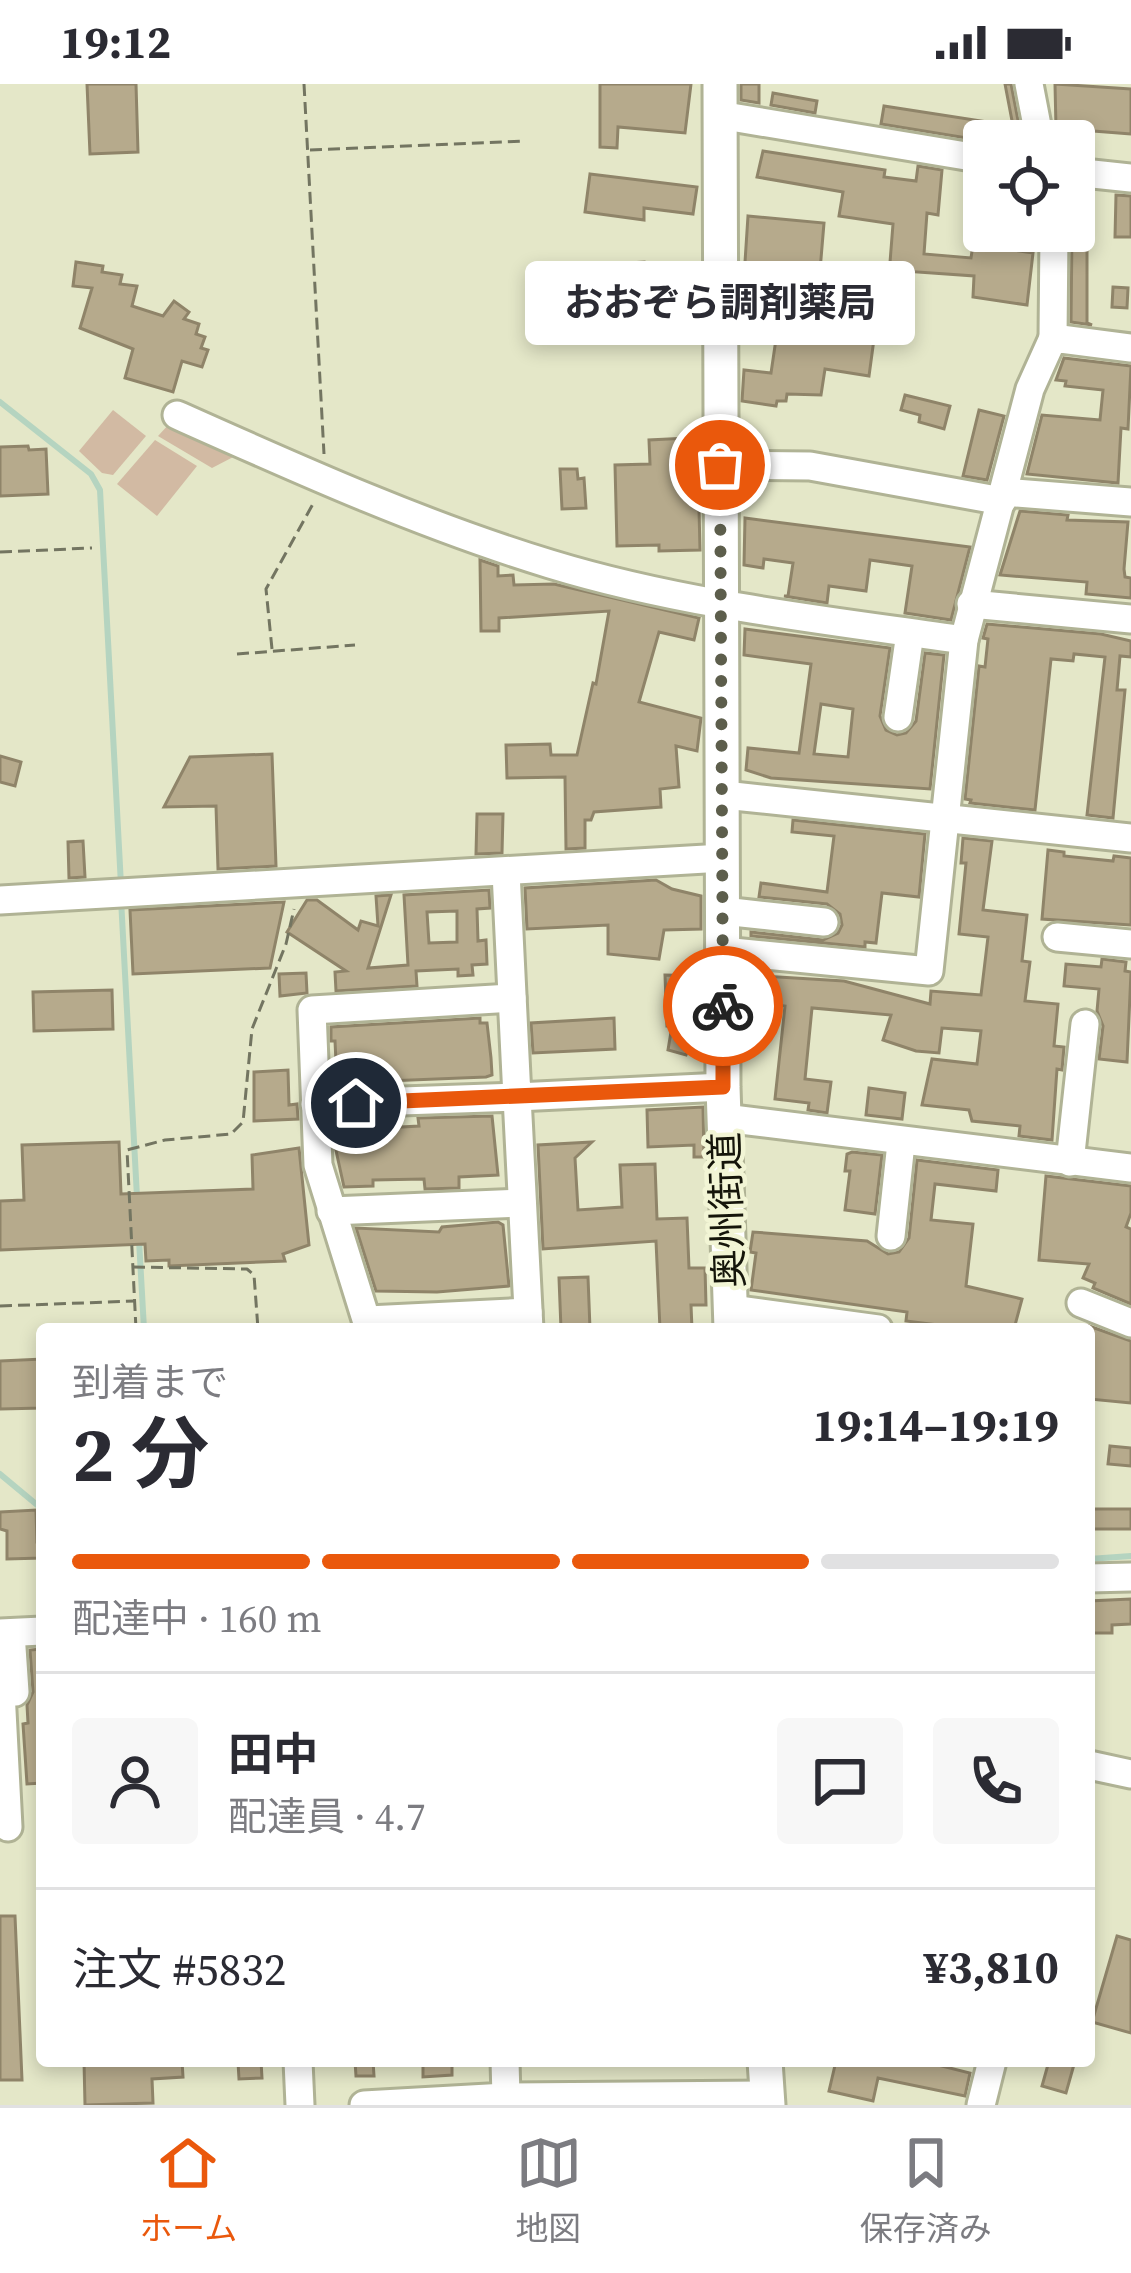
<!DOCTYPE html>
<html lang="ja">
<meta charset="utf-8">
<style>
:root{--surface:#fff;--page:#f7f7f7;--text:#2b2b33;--muted:#7c7c81;--line:#e1e1e2;--accent:#ea580c}
body{margin:0;font-family:"Source Serif 4","Noto Sans JP",serif;background:var(--page);color:var(--text);height:100vh;display:flex;flex-direction:column;font-size:45px;white-space:nowrap}
*{box-sizing:border-box;margin:0}
p{font-size:39px;color:var(--muted)}
.icon{flex:none;width:66px;height:66px;fill:none;stroke:currentColor;stroke-width:2;stroke-linecap:round;stroke-linejoin:round}
.map{position:relative;flex:1;overflow:hidden}
.sheet{position:absolute;left:36px;top:1239px;width:1059px;height:744px;display:flex;flex-direction:column;background:var(--surface);border-radius:12px;box-shadow:0 6px 18px #0003}
.sheet>*{flex:none}
.tools{position:absolute;left:963px;top:36px;display:grid;gap:24px}
.tools a{display:grid;place-items:center;width:132px;height:132px;border-radius:12px;background:var(--surface);box-shadow:0 6px 18px #0003;font-size:60px}
.pin{position:absolute;display:grid;place-items:center;width:102px;height:102px;color:#fff;margin:-51px;border:6px solid #fff;border-radius:50%;box-shadow:0 3px 12px #0007}
.courier{position:absolute;display:grid;place-items:center;width:120px;height:120px;margin:-60px;border:9px solid #ea580c;border-radius:50%;background:#fff;color:#222;box-shadow:0 3px 15px #0007}
.bubble{position:absolute;height:84px;border-radius:12px;background:var(--surface);box-shadow:0 6px 18px #0003;font-size:39px;font-weight:700;line-height:84px;text-align:center}
.summary em{font-style:normal;font-weight:700}
.summary div{display:flex;flex-direction:column-reverse}
.summary{display:flex;align-items:center;justify-content:space-between;height:204px;padding:0 36px}
h1{font-size:78px;font-weight:700;line-height:90px}
.bar{display:grid;grid-template-columns:repeat(4,1fr);gap:18px 12px;align-content:center;height:144px;padding:0 36px}
.bar i{height:15px;border-radius:9px;background:var(--line)}
.bar .current{background:var(--accent)}
.bar p{grid-column:span 4}
.line{display:flex;align-items:center;gap:30px;padding:0 36px;border-top:3px solid var(--line)}
.line div{flex:1}
.round{display:grid;place-items:center;flex:none;width:126px;height:126px;border-radius:12px;background:var(--page)}
.status{display:flex;justify-content:space-between;align-items:center;height:84px;padding:0 60px;background:var(--surface);direction:ltr}
.status svg{height:33px;fill:currentColor}
.menu{display:flex;justify-content:space-around;align-items:center;height:168px;border-top:3px solid var(--line);background:var(--surface);font-size:33px;color:var(--muted)}
.menu a{display:grid;justify-items:center;gap:6px}
.menu .current{color:var(--accent)}
.map>svg:first-child{display:block}
</style>
<div class="status"><b>19:12</b><svg viewBox="0 0 49 12"><path d="M0 12V9h3v3zM5 12V6h3v6zM10 12V3h3v9zM15 12V0h3v12zM26 1h20v11H26zM47 4h2v5h-2z"/></svg></div>
<div class="map">
<svg width="1131" height="2021" viewBox="0 0 1131 2021">
<rect width="100%" height="100%" fill="#e4e7c8"/>
<g fill="#d2baa3">
<polygon points="113,326 146,352 113,391 102,389 79,367"/>
<polygon points="171,338 239,370 212,384 158,352"/>
<polygon points="155,356 197,382 157,432 117,400"/>
</g>
<g fill="none" stroke-linecap="round" stroke-linejoin="round">
<g stroke="#b5d4c0" stroke-width="6">
<polyline points="0,318 91,390 100,406 121,801"/>
<polyline points="121,815 137,1113"/>
<polyline points="139,1156 144,1245"/>
<polyline points="0,1390 42,1425"/>
<polyline points="1089,1475 1131,1472"/>
</g>
</g>
<g fill="#b6aa8c" stroke="#8f8469" stroke-width="3" fill-rule="evenodd">
<polygon points="87,0 136,0 138,68 90,70"/>
<polygon points="600,0 691,0 685,49 618,43 617,64 600,63"/>
<polygon points="741,0 759,0 759,19 741,16"/>
<polygon points="1005,0 1011,0 1022,57 985,57 881,40 884,22 1013,42"/>
<polygon points="1055,0 1131,5 1131,50 1056,44"/>
<polygon points="773,9 817,17 815,29 771,21"/>
<polygon points="763,67 885,86 884,93 916,97 918,82 942,86 938,131 927,129 924,170 971,174 975,147 997,147 994,163 1033,169 1027,221 973,213 974,192 904,187 902,205 888,204 893,140 839,132 843,108 757,93"/>
<polygon points="590,90 697,103 693,130 644,124 644,136 585,128"/>
<polygon points="1116,111 1131,112 1131,153 1115,153"/>
<polygon points="748,132 824,139 815,246 874,255 869,292 825,285 821,311 787,310 786,317 777,317 776,322 742,317 744,286 771,289 780,228 742,224"/>
<polygon points="1072,147 1087,147 1087,239 1092,241 1071,238"/>
<polygon points="76,178 103,182 102,188 122,191 120,200 137,202 132,222 163,232 174,217 189,228 184,235 199,240 196,250 205,253 201,264 208,266 202,283 182,277 173,308 125,294 133,265 80,244 92,204 73,202"/>
<polygon points="644,178 644,185 655,184 655,206 700,205 700,248 656,244 656,237 603,239 603,231 544,235 542,208 579,206 577,182"/>
<polygon points="1113,203 1128,204 1127,224 1112,223"/>
<polygon points="1064,274 1131,282 1128,345 1121,344 1118,399 1027,390 1042,331 1100,336 1103,306 1065,302 1066,297 1056,296"/>
<polygon points="905,311 950,322 944,345 919,338 920,331 901,326"/>
<polygon points="979,326 1004,332 987,396 963,392"/>
<polygon points="688,354 690,383 698,383 700,466 659,467 659,461 617,462 615,381 650,380 649,356"/>
<polygon points="28,362 29,366 46,365 48,410 0,412 0,363"/>
<polygon points="560,385 577,385 578,395 584,394 586,424 562,425"/>
<polygon points="1020,427 1068,431 1067,436 1128,438 1124,485 1125,493 1131,494 1131,514 1086,510 1087,498 1000,491"/>
<polygon points="745,434 970,463 951,536 905,529 912,482 870,476 866,507 829,502 827,519 784,512 788,512 793,479 764,475 763,484 744,481"/>
<polygon points="480,476 498,482 498,492 513,491 514,501 554,500 699,534 694,556 659,548 639,618 701,634 697,667 676,662 679,703 660,705 661,723 594,728 591,736 585,736 585,764 566,765 565,693 507,694 506,661 550,660 551,671 577,671 593,599 596,600 609,527 499,534 499,547 481,547"/>
<polygon points="987,540 1101,550 1131,557 1131,573 1120,572 1117,606 1125,606 1113,734 1087,731 1105,573 1074,570 1073,577 1051,575 1035,726 970,719 971,716 965,715 979,582 985,583 988,555 983,554"/>
<path d="M745 545 890 564 880 632 886 646 897 651 906 649 916 637 925 569 944 571 930 705 771 694 746 686 748 664 799 669 811 580 744 571ZM821 620 853 625 848 673 814 670Z"/>
<polygon points="272,670 276,782 218,785 216,722 164,723 190,673"/>
<polygon points="0,672 21,678 15,702 0,698"/>
<polygon points="477,730 503,730 502,769 476,770"/>
<polygon points="793,736 925,750 919,813 882,809 876,859 865,858 865,863 751,852 751,848 823,856 838,849 842,841 840,830 827,820 759,813 761,799 827,808 834,752 792,748"/>
<polygon points="963,754 992,757 983,826 1027,831 1022,877 1030,878 1025,917 1058,920 1054,962 1064,963 1062,986 1057,985 1052,1056 1019,1052 1020,1042 972,1037 969,1026 922,1021 932,975 977,980 981,947 942,944 939,969 916,967 883,956 891,931 812,924 805,995 831,998 827,1029 808,1026 809,1019 775,1015 785,922 757,919 760,892 844,897 930,920 931,907 981,911 988,853 959,850 966,779 961,779"/>
<polygon points="83,757 85,793 69,794 68,758"/>
<polygon points="1048,766 1064,768 1064,772 1113,777 1114,772 1131,774 1131,841 1042,835"/>
<polygon points="656,796 672,805 701,812 701,845 664,846 659,875 608,870 608,841 527,845 525,804"/>
<path d="M489 806 490 824 477 825 478 857 486 856 487 880 472 881 473 891 458 892V885L416 887 417 902 336 907 335 888 346 887 287 848 307 816H317L358 846 361 837 378 842 376 812 391 811 368 884 408 881 404 811ZM457 827V858L429 859 427 828Z"/>
<polygon points="284,818 270,884 133,890 130,826"/>
<polygon points="1102,875 1126,878 1125,887 1131,888 1127,978 1099,975 1103,942 1097,927 1099,905 1064,902 1066,880 1101,883"/>
<polygon points="306,889 307,909 280,912 279,890"/>
<polygon points="665,891 702,892 702,918 688,918 684,953 691,956 686,971 668,966 672,942 667,942"/>
<polygon points="112,906 113,945 34,947 33,908"/>
<polygon points="480,934 480,939 487,939 491,974 492,991 486,993 337,999 335,957 331,957 331,943"/>
<polygon points="614,934 615,965 533,969 531,939"/>
<polygon points="288,986 289,1021 297,1020 298,1035 254,1037 254,988"/>
<polygon points="869,1004 905,1009 902,1035 866,1031"/>
<polygon points="703,1023 704,1073 694,1073 694,1061 648,1063 647,1026"/>
<polygon points="492,1032 498,1091 459,1093 459,1104 425,1105 424,1095 373,1096 373,1102 344,1103 335,1062 365,1061 365,1045 419,1042 418,1034"/>
<polygon points="119,1058 121,1110 253,1105 252,1071 299,1064 309,1161 283,1170 285,1177 169,1182 169,1176 146,1177 145,1160 0,1166 0,1117 24,1116 22,1061"/>
<polygon points="592,1058 575,1074 578,1126 622,1123 620,1081 655,1080 657,1135 687,1134 689,1184 705,1184 706,1221 691,1221 692,1245 660,1245 656,1157 543,1165 538,1061"/>
<polygon points="852,1068 882,1071 875,1130 845,1126 850,1087 845,1087 847,1070"/>
<polygon points="917,1076 998,1086 996,1107 935,1100 931,1136 973,1140 966,1202 1022,1215 1014,1245 970,1245 906,1237 907,1228 751,1206 756,1169 750,1168 753,1148 867,1157 888,1170 899,1168 909,1154"/>
<polygon points="1046,1092 1131,1102 1131,1129 1126,1143 1131,1145 1131,1220 1093,1204 1095,1199 1083,1194 1089,1180 1039,1176"/>
<polygon points="498,1138 503,1141 509,1202 437,1208 376,1207 356,1144 439,1148 442,1143"/>
<polygon points="588,1193 590,1245 561,1245 559,1194"/>
<polygon points="1089,1242 1131,1257 1131,1319 1089,1315"/>
<polygon points="42,1275 42,1324 0,1325 0,1277"/>
<polygon points="1110,1362 1131,1364 1131,1382 1108,1380"/>
<rect x="1092" y="1425" width="39" height="20"/>
<polygon points="36,1426 37,1458 42,1458 42,1474 7,1475 7,1447 0,1445 0,1428"/>
<polygon points="1131,1515 1131,1540 1112,1541 1112,1549 1091,1549 1089,1517"/>
<polygon points="42,1565 42,1699 27,1700 23,1640 28,1639 27,1621 33,1608 30,1566"/>
<polygon points="0,1832 15,1832 22,1996 0,1996"/>
<polygon points="1117,1852 1131,1856 1131,1949 1092,1938"/>
<polygon points="84,1977 182,1977 183,1993 152,1995 153,2019 85,2021"/>
<polygon points="261,1977 262,1994 239,1995 238,1978"/>
<polygon points="355,1977 373,1977 374,1992 356,1992"/>
<polygon points="423,1977 452,1977 452,1991 423,1993"/>
<polygon points="836,1977 922,1977 970,1989 965,2012 878,1994 873,2017 829,2007"/>
<polygon points="1049,1977 1075,1977 1066,2009 1042,2002"/>
</g>
<g fill="none" stroke-linecap="round" stroke-linejoin="round">
<defs>
<g id="minor">
<polyline points="1029,0 1040,57"/>
<polyline points="719,31 984,75"/>
<polyline points="1074,88 1131,94"/>
<polyline points="1053,254 1054,147"/>
<path d="M177 331C300 386 422 441 550 480 684 521 826 536 964 556"/>
<polyline points="720,381 810,382 1002,417"/>
<polyline points="1004,408 1131,418"/>
<polyline points="971,520 1131,535"/>
<polyline points="898,633 910,549"/>
<polyline points="724,711 1131,754"/>
<polyline points="506,788 517,1013 723,1003"/>
<polyline points="0,816 723,774"/>
<polyline points="723,827 824,838"/>
<polyline points="1057,853 1131,860"/>
<polyline points="723,867 929,887 964,556 1030,305 1053,254 1131,264"/>
<polyline points="315,1020 517,1013 529,1245"/>
<polyline points="724,1034 1131,1084"/>
<polyline points="1070,1078 1085,940"/>
<polyline points="331,1127 522,1119"/>
<polyline points="891,1152 901,1059"/>
<polyline points="1081,1219 1131,1239"/>
<polyline points="731,1225 878,1245"/>
<polyline points="368,1236 528,1228"/>
<polyline points="369,1245 318,1081 312,926 512,914"/>
<polyline points="1089,1494 1131,1493"/>
<polyline points="0,1549 42,1547"/>
<polyline points="11,1549 15,1608"/>
<polyline points="0,1588 8,1743"/>
<polyline points="1089,1681 1131,1690"/>
<polyline points="298,1977 300,2021"/>
<polyline points="506,2013 767,2011"/>
<polyline points="364,2021 506,2013 505,1977"/>
<polyline points="981,2021 992,1977"/>
</g>
<g id="major">
<polyline points="720,0 723,1003 731,1245"/>
<polyline points="765,1977 768,2021"/>
</g>
</defs>
<use href="#minor" stroke="#b0b395" stroke-width="33"/>
<use href="#major" stroke="#b0b395" stroke-width="39"/>
<g stroke="#737561" stroke-width="3" stroke-dasharray="12 6" stroke-linecap="butt">
<polyline points="304,0 324,370"/>
<polyline points="310,66 524,57"/>
<polyline points="0,468 92,464"/>
<polyline points="272,565 266,505 314,418"/>
<polyline points="237,570 355,561"/>
<polyline points="133,1183 247,1185 254,1191 258,1245"/>
<polyline points="0,1222 135,1217"/>
<polyline points="136,1245 127,1066 165,1056 231,1050 243,1038 252,945 286,860 294,825"/>
</g>
<use href="#minor" stroke="#fff" stroke-width="27"/>
<use href="#major" stroke="#fff" stroke-width="33"/>
</g>
<g fill="none" stroke-linecap="round" stroke-linejoin="round">
<polyline stroke="#5d5e4c" stroke-width="12" stroke-dasharray="0 21.6" points="720,381 723,922"/>
<polyline stroke="#ea580c" stroke-width="15" points="356,1019 723,1003 723,922"/>
</g>
<g text-anchor="middle" dominant-baseline="central" stroke-width="9" stroke-linejoin="round" paint-order="stroke">
<g font-size="39" fill="#15150a" stroke="#f2f5d5">
<text transform="translate(727 1126) rotate(-92)">奥州街道</text>
</g>
</g>
</svg>
<div class="tools">
<a><svg class="icon" aria-label="locate" viewBox="0 0 24 24"><circle cx="12" cy="12" r="6"/><path d="M12 2v4M12 18v4M2 12h4M18 12h4"/></svg></a>
</div>
<div class="pin" style="left:720px;top:381px;background:#ea580c"><svg class="icon" aria-label="bag" viewBox="0 0 24 24"><path d="M5 8h14l-1 12H6zM9 8a3 3 0 0 1 6 0"/></svg></div>
<div class="pin" style="left:356px;top:1019px;background:#1f2937"><svg class="icon" aria-label="home" viewBox="0 0 24 24"><path d="M3 11l9-7 9 7M6 9v11h12V9"/></svg></div>
<div class="courier" style="left:723px;top:922px"><svg class="icon" aria-label="bike" viewBox="0 0 24 24"><circle cx="6" cy="16" r="4"/><circle cx="18" cy="16" r="4"/><path d="M6 16l4-8h5l3 8M10 8l3 8H6M13 5h3"/></svg></div>
<div class="bubble" style="left:525px;top:177px;width:390px">おおぞら調剤薬局</div>
<section class="sheet">
<div class="summary"><div><h1>2 分</h1><p>到着まで</p></div><em>19:14–19:19</em></div>
<div class="bar"><i class="current"></i><i class="current"></i><i class="current"></i><i></i><p>配達中 · 160 m</p></div>
<div class="line" style="height:216px"><a class="round"><svg class="icon" aria-label="person" viewBox="0 0 24 24"><circle cx="12" cy="8" r="4"/><path d="M4 21q1-7 8-7t8 7"/></svg></a><div><b>田中</b><p>配達員 · 4.7</p></div><a class="round"><svg class="icon" aria-label="chat" viewBox="0 0 24 24"><path d="M4 5h16v11H9l-5 4z"/></svg></a><a class="round"><svg class="icon" aria-label="phone" viewBox="0 0 24 24"><path d="M5 4h4l2 5-3 2q2 4 5 5l2-3 5 2v4C11 20 4 13 5 4z"/></svg></a></div>
<div class="line" style="height:156px"><div>注文 #5832</div><b>¥3,810</b></div>
</section>
</div>
<nav class="menu">
<a class="current"><svg class="icon" aria-label="home" viewBox="0 0 24 24"><path d="M3 11l9-7 9 7M6 9v11h12V9"/></svg>ホーム</a>
<a><svg class="icon" aria-label="map" viewBox="0 0 24 24"><path d="M3 6l6-2 6 2 6-2v14l-6 2-6-2-6 2zM9 4v14M15 6v14"/></svg>地図</a>
<a><svg class="icon" aria-label="saved" viewBox="0 0 24 24"><path d="M7 4h10v16l-5-4-5 4z"/></svg>保存済み</a>
</nav>
